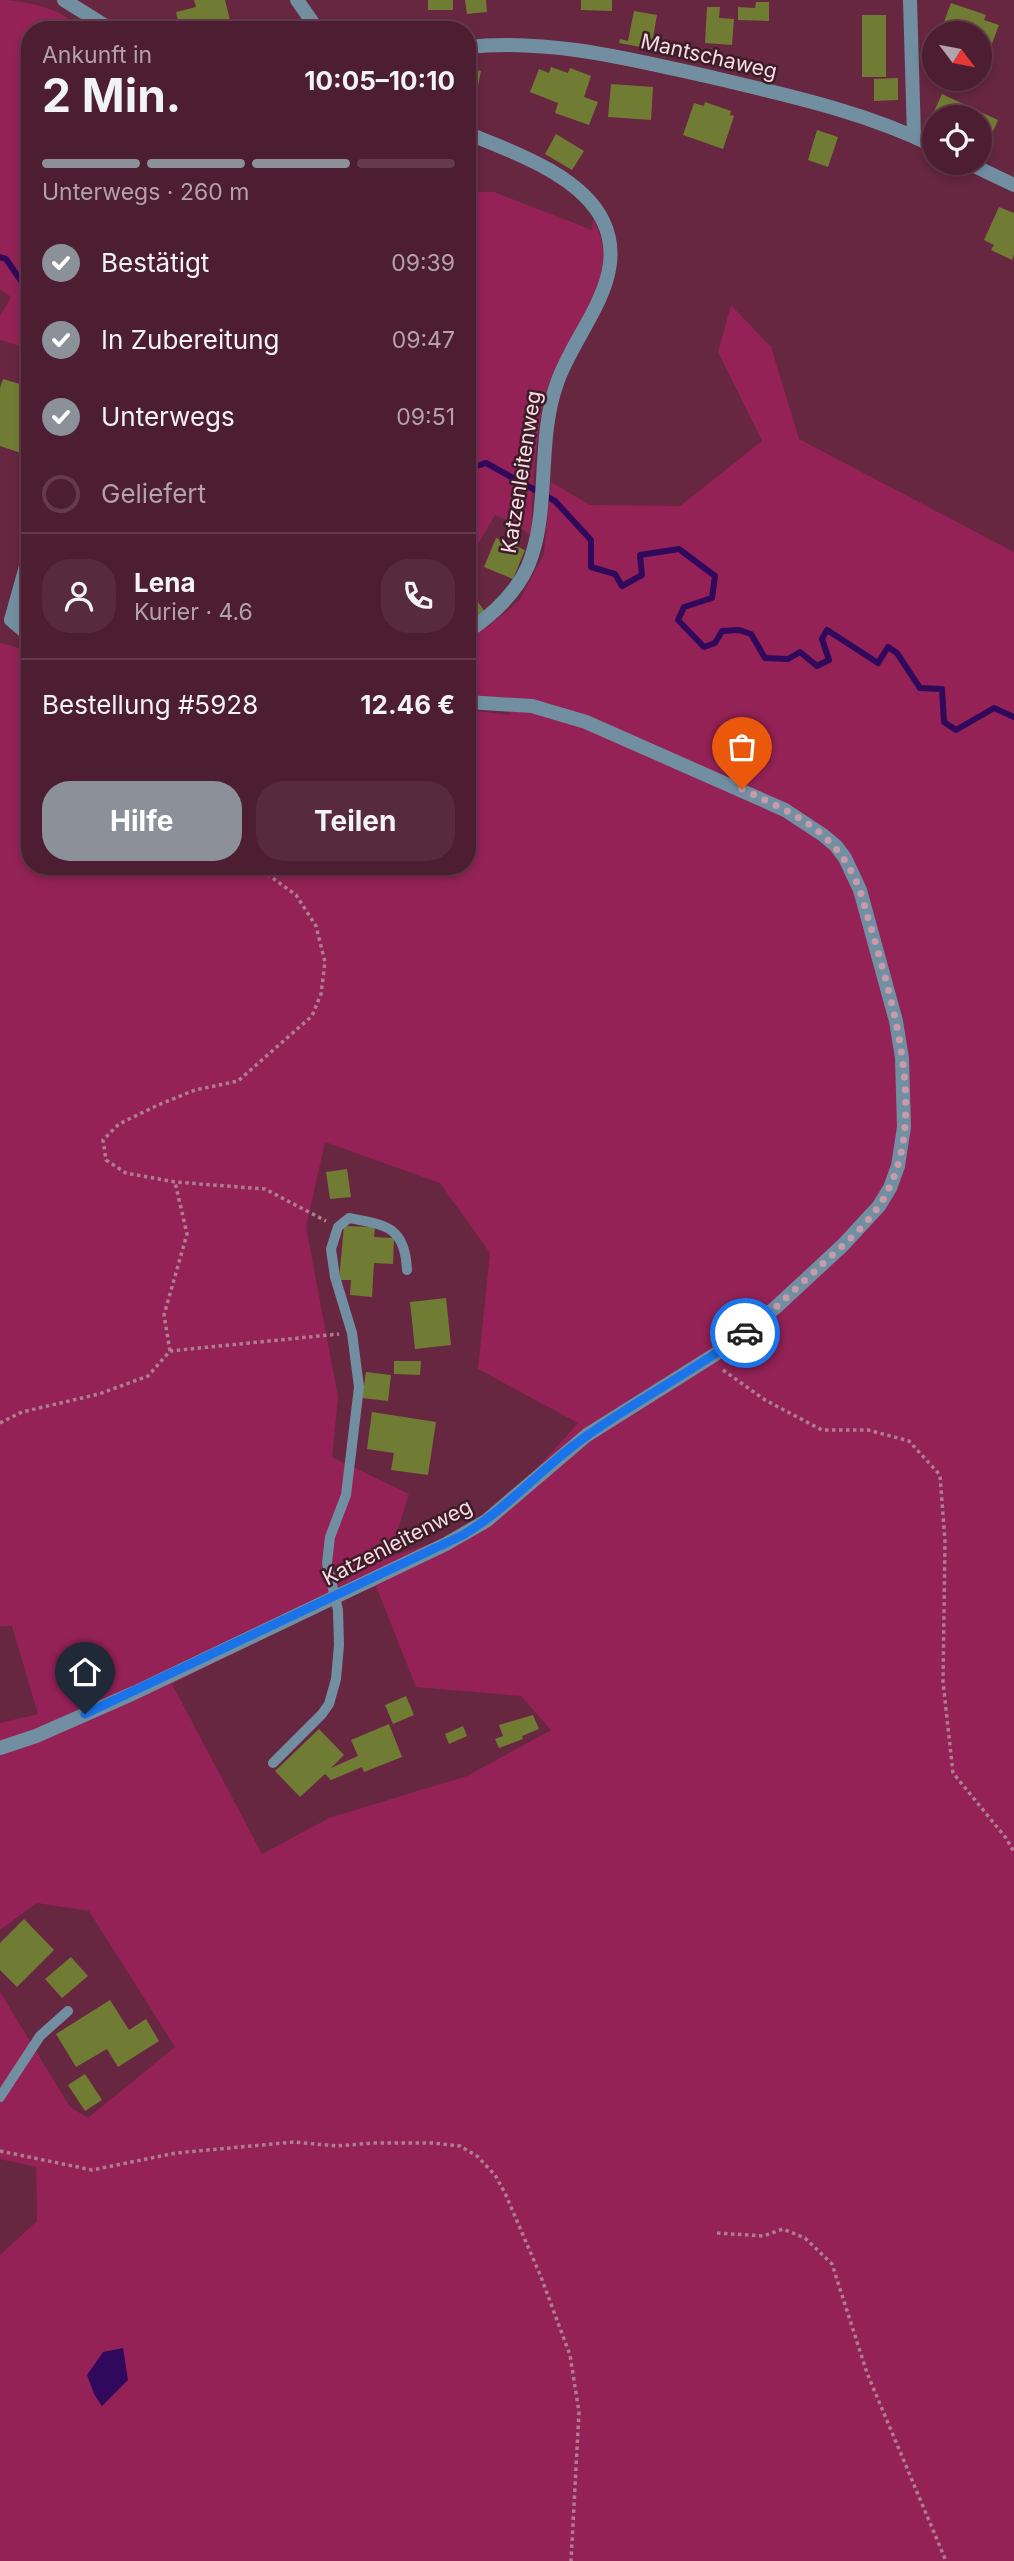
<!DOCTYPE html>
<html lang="de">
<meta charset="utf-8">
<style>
:root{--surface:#4d1d31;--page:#572a3d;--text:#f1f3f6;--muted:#b3a2ab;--line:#643b4d;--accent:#8c9099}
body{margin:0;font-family:Inter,sans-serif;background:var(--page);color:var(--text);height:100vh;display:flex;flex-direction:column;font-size:26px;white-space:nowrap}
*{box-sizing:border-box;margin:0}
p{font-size:23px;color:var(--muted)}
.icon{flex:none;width:38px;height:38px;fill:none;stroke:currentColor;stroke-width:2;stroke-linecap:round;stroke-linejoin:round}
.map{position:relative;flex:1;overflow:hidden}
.sheet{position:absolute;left:21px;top:21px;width:455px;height:854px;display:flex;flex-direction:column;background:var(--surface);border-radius:28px;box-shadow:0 4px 10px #0003,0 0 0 2px var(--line)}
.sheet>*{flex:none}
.needle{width:46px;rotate:122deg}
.tools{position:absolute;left:922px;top:21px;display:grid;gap:14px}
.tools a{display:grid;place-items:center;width:70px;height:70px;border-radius:50%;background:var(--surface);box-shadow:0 4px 10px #0003,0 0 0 2px var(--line);font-size:35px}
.pin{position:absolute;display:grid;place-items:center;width:60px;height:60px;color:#fff;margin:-72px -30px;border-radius:50% 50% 50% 0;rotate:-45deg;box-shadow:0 0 7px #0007}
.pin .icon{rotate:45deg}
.courier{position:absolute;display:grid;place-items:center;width:70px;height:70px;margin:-35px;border:5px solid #1a73e8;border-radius:50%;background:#fff;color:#222;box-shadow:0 2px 9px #0007}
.headline em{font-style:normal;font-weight:700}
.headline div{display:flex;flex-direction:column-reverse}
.headline{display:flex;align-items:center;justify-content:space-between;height:119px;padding:0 21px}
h1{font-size:46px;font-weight:700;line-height:52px}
.bar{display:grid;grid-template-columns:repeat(4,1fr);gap:10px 7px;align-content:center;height:84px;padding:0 21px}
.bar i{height:9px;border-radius:5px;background:var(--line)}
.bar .on{background:var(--accent)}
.bar p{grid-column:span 4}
.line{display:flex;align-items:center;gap:18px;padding:0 21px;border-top:2px solid var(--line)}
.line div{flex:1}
.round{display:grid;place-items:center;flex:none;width:74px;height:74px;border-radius:28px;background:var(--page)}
ol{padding:0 21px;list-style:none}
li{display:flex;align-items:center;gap:21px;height:77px}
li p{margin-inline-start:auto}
li .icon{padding:7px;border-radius:50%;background:var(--accent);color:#fff;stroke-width:4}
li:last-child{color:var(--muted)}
li i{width:38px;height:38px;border:4px solid var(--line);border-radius:50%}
.button{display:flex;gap:14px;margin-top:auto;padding:14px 21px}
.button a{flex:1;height:80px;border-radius:28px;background:var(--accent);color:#fff;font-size:28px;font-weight:700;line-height:80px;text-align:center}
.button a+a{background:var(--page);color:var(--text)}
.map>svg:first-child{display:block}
</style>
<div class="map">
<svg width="1014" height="2561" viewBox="0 0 1014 2561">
<rect width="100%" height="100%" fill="#672741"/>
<g fill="#942256" fill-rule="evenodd">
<path d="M0 0C23 0 67 9 80 30H30V345L25 347 0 340V316L11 297 0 289Z"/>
<path d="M467 192H494L592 230 593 219C627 279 565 332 548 386 534 434 533 486 531 535L512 522 495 515 471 556 467 558Z"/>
<path d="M731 305 771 347 799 439 1014 552V2561H0V2255L37 2221 36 2167 0 2159V1992L70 2107 88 2118 175 2047 89 1911 37 1903 0 1930V1723L38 1714 12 1626H0V643L30 651V866H467V710L510 715 506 697 467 698V638L491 624 519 601 544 554 551 482 590 505 680 506 762 441 718 352ZM325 1142 440 1183 490 1253 478 1369 578 1423C540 1467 499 1510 446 1537 429 1546 408 1550 389 1557L409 1494 332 1457 338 1397 306 1227ZM376 1586 416 1687 521 1696 551 1730 467 1776 329 1818 262 1854 172 1684 325 1607Z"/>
</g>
<polygon fill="#30095c" points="123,2348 128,2380 102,2406 94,2394 87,2375 103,2352"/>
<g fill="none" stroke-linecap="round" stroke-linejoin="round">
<g stroke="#30095c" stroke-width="6">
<polyline points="0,257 6,259 30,294"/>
<polyline points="467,469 486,463 555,501 591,540 591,567 615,574 622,586 642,575 640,555 679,549 715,576 712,598 684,607 678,620 704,647 715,643 722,631 739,630 751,634 765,658 788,659 800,652 817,666 829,660 822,639 827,630 878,663 888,647 897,653 920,688 942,689 944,722 956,730 994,708 1014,717"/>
</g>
</g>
<g fill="#707c33">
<polygon points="194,0 225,0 232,28 180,30 176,12 196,7"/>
<rect x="428" y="0" width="25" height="10"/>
<polygon points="465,0 486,0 487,12 467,14"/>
<polygon points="581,0 612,0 612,11 581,10"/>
<polygon points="756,2 769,2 769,21 738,20 738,7 755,8"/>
<polygon points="951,3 986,15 984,20 999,25 988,54 980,50 980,33 948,33 952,24 944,22"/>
<polygon points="707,7 720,7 719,18 734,19 732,45 705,43"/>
<polygon points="634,11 657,15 651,49 619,43 620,39 628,41"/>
<rect x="862" y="15" width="24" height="62"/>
<polygon points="551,67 568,73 570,68 591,76 584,97 598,102 589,125 555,113 558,103 530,92 539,69 549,73"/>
<polygon points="467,68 481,71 475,101 467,99"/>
<polygon points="898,78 898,100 874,101 874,79"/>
<polygon points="611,84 653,87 651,120 608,117"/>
<polygon points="942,94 998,120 986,147 980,144 980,117 932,116"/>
<polygon points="705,102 731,111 730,115 734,116 723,149 683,135 694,103 704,106"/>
<polygon points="817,130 838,137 828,167 808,160"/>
<polygon points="556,134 584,151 572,170 545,154"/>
<polygon points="999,207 1014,213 1014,254 1012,260 991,250 994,245 984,240"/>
<polygon points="3,379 30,387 30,426 21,453 0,446 0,388"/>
<polygon points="496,538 525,550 513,579 484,567"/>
<polygon points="467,586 485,612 467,625"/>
<polygon points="347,1169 351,1197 330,1199 326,1172"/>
<polygon points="344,1226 375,1227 374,1237 394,1238 393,1264 374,1263 372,1297 350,1295 351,1280 339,1280"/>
<polygon points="446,1298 451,1345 415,1349 410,1302"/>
<polygon points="394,1361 421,1361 420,1375 394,1374"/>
<polygon points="366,1372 391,1375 388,1401 362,1398"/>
<polygon points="372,1412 436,1422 428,1475 391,1470 394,1453 367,1449"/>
<polygon points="406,1696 414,1715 393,1724 385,1705"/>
<polygon points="533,1715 539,1729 522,1736 523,1739 499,1748 495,1739 503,1736 499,1725"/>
<polygon points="389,1724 402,1757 364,1772 362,1767 331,1780 325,1774 300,1797 275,1771 319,1729 344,1755 331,1768 358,1756 351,1740"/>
<polygon points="463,1726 467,1736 449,1744 445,1734"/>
<polygon points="24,1919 54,1950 17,1987 0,1970 0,1943"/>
<polygon points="71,1957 88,1976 62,1998 45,1979"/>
<polygon points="110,2000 129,2030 146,2019 159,2041 118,2067 107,2049 76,2067 56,2034"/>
<polygon points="85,2074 102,2100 85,2111 68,2085"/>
</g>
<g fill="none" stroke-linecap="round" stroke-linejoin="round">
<g stroke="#ae7d8f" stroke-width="3.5" stroke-dasharray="3.5 3.5" stroke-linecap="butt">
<polyline points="256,866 296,895 316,926 325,962 321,994 312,1016 238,1081 195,1090 158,1105 119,1124 103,1140 106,1160 126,1173 175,1182 265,1189 326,1221"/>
<polyline points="170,1351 164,1315 187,1234 175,1182"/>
<polyline points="723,1370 765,1400 822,1430 868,1430 909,1441 940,1475 945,1541 943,1682 953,1773 1006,1838 1014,1852"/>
<polyline points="0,1423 22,1412 99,1394 148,1376 170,1351 339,1334"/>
<polyline points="0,2151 92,2170 176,2153 294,2142 337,2146 373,2143 433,2143 460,2146 477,2156 495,2175 505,2193 541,2277 570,2355 579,2412 571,2561"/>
<polyline points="717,2233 763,2236 783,2229 805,2238 832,2264 867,2373 946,2561"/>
</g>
<g stroke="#728fa2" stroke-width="10">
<path d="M273 1763 322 1714 329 1704 336 1679 339 1645 338 1610 327 1563 330 1537 346 1495 359 1387 352 1333 335 1277 331 1249 338 1227 349 1218C387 1225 405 1227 407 1270"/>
<polyline points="0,2097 40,2036 68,2011"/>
</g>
<g stroke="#728fa2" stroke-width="14">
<polyline points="64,0 112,30"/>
<polyline points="910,0 914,136"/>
<path d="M467 133C511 151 581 175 603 221 631 278 574 332 557 383 536 441 551 511 528 566 516 593 491 616 467 632"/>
<polyline points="30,552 11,620 30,636"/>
<polyline points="0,1748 36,1736 134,1693 446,1544 486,1521 587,1435 719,1352 775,1308 843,1245 879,1206 890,1188 898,1166 904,1127 902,1058 896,1021 860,890 845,858 836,846 823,835 785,810 586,722 532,706 467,702"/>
</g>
<g stroke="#728fa2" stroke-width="14">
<polyline points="297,0 318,30"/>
<path d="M467 47C551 38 634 60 715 78 790 96 865 112 934 146"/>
<polyline points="968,163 1014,185"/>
</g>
</g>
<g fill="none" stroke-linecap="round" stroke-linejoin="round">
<path stroke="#c79bab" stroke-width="7" stroke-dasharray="0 12.6" d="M742 789C796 815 836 830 860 890 884 976 930 1100 890 1186 876 1219 843 1245 817 1269 793 1291 770 1314 745 1333"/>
<path stroke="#1a73e8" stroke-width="9" d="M85 1714 463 1535C510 1507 544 1465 588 1435 639 1399 695 1370 745 1333"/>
</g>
<g text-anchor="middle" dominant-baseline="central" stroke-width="5" stroke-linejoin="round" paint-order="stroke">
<g font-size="21" fill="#fbdae4" stroke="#3a1d27">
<text transform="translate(709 56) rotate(13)">Mantschaweg</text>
<text transform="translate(521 472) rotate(-81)">Katzenleitenweg</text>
<text transform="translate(397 1542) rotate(-27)">Katzenleitenweg</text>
</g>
</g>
</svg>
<div class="tools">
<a><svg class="needle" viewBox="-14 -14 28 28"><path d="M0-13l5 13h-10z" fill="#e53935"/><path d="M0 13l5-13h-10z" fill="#b3a2ab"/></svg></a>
<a><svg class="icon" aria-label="locate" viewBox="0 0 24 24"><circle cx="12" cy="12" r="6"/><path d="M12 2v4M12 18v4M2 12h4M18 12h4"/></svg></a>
</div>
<div class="pin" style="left:742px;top:789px;background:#ea580c"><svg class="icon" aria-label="bag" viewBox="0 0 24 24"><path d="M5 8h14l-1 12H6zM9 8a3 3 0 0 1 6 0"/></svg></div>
<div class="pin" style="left:85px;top:1714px;background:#1f2937"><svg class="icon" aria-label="home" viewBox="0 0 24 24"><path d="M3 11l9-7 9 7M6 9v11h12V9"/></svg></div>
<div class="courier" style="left:745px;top:1333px"><svg class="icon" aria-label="car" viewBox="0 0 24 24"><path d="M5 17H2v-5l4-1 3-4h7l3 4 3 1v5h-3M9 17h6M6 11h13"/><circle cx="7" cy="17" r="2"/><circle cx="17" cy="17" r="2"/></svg></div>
<section class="sheet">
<div class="headline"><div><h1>2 Min.</h1><p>Ankunft in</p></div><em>10:05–10:10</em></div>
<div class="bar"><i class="on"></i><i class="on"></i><i class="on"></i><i></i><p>Unterwegs · 260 m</p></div>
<ol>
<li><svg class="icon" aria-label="check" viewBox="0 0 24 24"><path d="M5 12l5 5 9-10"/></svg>Bestätigt<p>09:39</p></li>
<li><svg class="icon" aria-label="check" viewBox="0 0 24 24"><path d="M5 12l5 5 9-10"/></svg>In Zubereitung<p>09:47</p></li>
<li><svg class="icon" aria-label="check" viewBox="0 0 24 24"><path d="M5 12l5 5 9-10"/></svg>Unterwegs<p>09:51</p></li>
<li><i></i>Geliefert</li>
</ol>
<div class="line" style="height:126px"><a class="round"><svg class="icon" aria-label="person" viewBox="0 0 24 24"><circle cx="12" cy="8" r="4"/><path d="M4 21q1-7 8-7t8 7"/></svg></a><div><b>Lena</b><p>Kurier · 4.6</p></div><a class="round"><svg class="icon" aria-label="phone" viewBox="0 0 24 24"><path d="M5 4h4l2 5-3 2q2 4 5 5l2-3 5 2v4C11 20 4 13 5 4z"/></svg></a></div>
<div class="line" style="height:91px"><div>Bestellung #5928</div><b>12.46 €</b></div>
<div class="button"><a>Hilfe</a><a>Teilen</a></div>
</section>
</div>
